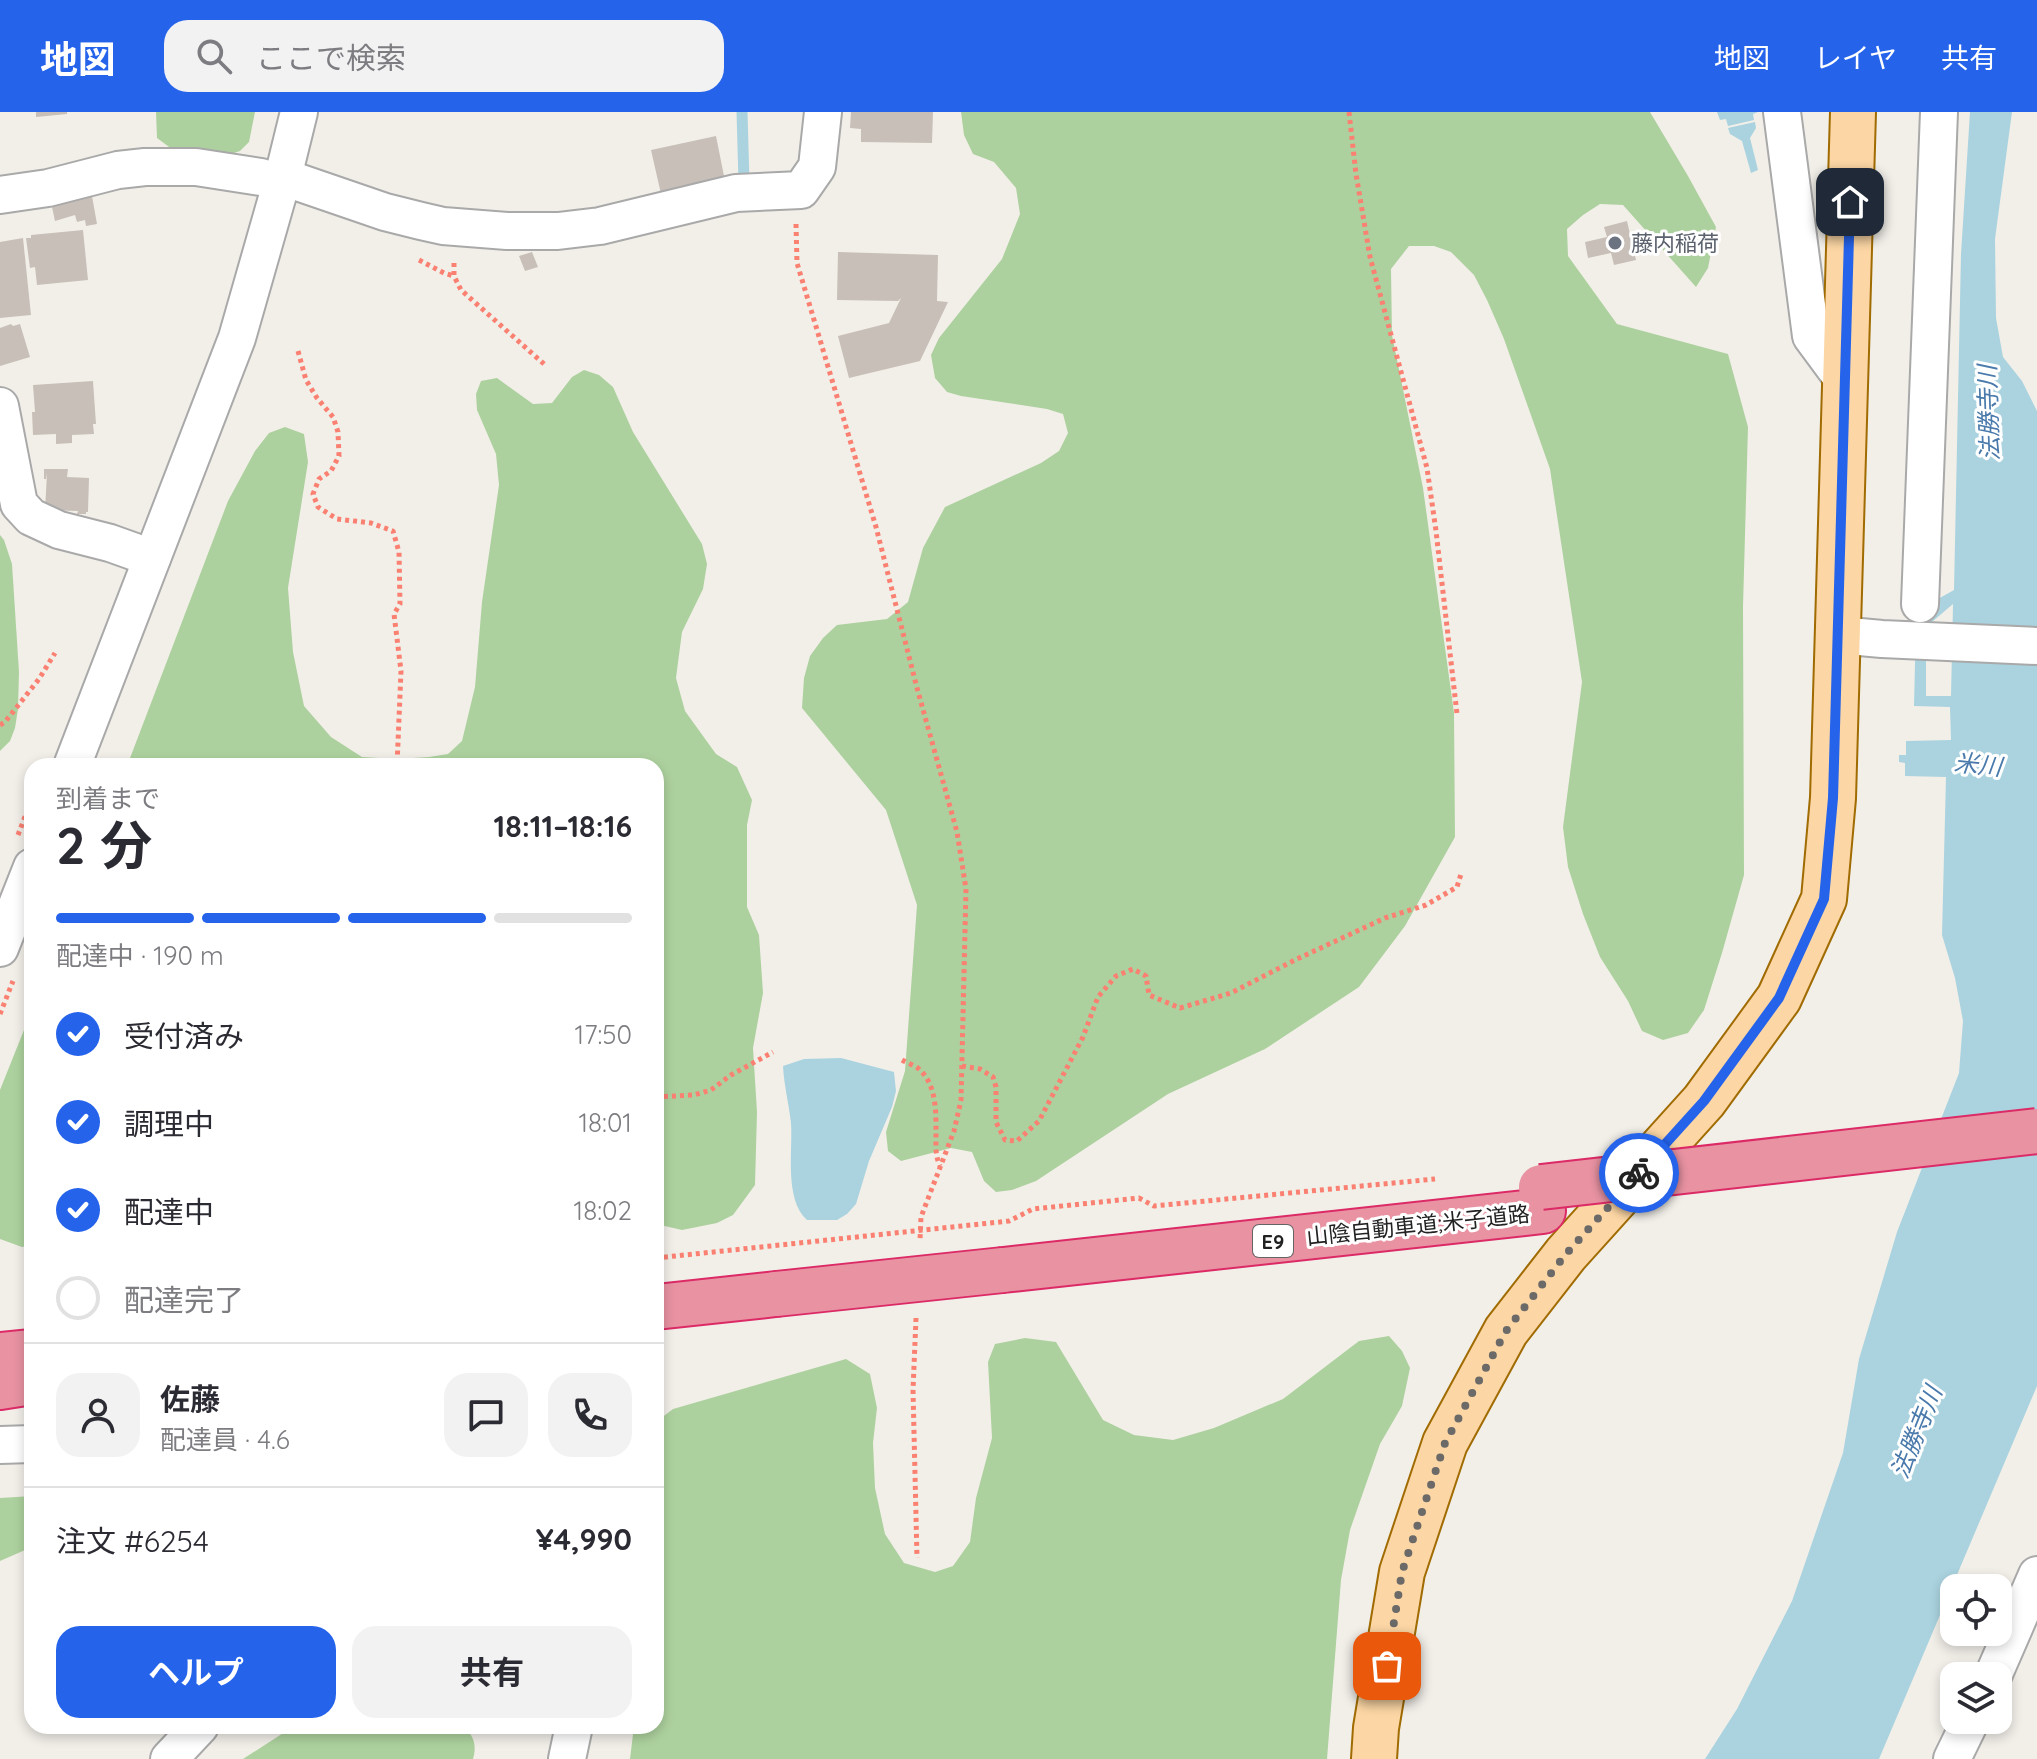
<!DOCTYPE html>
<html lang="ja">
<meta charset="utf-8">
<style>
:root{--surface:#fff;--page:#f2f2f3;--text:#2b2b33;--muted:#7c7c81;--line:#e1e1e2;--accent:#2563eb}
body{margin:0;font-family:Quicksand,"Noto Sans JP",sans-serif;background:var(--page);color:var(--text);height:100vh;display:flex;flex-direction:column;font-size:30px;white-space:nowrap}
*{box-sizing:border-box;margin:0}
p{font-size:26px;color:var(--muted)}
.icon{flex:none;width:44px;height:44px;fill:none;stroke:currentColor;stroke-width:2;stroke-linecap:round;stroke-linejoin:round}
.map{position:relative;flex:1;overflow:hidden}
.side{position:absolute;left:24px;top:646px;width:640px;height:976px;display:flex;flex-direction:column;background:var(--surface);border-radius:24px;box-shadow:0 4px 12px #0003}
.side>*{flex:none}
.tools{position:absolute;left:1940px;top:1462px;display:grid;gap:16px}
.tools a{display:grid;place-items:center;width:72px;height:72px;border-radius:16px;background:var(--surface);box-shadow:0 4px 12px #0003;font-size:40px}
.pin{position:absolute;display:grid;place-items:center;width:68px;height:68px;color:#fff;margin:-34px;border-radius:16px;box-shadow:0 4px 12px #0006}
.courier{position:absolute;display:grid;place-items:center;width:80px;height:80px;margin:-40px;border:6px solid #2563eb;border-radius:50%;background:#fff;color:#222;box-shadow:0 2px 10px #0007}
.head em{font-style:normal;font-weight:700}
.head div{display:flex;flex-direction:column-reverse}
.head{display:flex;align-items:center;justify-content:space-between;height:136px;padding:0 32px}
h1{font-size:52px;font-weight:700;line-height:60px}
.bar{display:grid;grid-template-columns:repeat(4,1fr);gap:12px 8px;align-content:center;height:96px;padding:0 32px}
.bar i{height:10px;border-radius:6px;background:var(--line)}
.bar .active{background:var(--accent)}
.bar p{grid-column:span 4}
.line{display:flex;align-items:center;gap:20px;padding:0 32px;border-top:2px solid var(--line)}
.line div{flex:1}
.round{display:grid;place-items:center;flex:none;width:84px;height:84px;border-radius:24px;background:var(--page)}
ol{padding:0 32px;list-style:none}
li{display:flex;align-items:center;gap:24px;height:88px}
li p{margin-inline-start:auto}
li .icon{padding:8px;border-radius:50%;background:var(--accent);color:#fff;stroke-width:4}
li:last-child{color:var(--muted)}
li i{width:44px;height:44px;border:4px solid var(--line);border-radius:50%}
.cta{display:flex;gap:16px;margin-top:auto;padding:16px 32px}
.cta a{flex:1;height:92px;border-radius:24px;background:var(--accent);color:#fff;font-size:32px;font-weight:700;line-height:92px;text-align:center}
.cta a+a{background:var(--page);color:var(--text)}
header{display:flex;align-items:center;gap:48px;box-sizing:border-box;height:112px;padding:0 40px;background:var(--accent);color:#fff}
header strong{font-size:38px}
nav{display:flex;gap:44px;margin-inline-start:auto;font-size:28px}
.search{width:560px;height:72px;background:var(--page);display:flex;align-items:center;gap:20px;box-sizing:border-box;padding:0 28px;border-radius:24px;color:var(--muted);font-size:30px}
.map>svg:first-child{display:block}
</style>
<header>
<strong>地図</strong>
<div class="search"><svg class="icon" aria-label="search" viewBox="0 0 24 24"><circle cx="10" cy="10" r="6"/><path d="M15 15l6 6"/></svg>ここで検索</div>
<nav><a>地図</a><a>レイヤ</a><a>共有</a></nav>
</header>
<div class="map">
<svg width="2037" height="1647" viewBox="0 0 2037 1647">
<rect width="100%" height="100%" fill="#f2efe9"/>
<g fill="#add19e">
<polygon points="156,0 255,0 249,30 240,39 231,42 176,40 157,26"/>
<polygon points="961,0 1650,0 1688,64 1716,115 1708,156 1696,175 1623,93 1600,92 1583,103 1567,117 1568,144 1617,212 1728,242 1748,315 1743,495 1744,763 1722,841 1704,898 1688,921 1663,928 1642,919 1628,889 1600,845 1583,802 1568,755 1563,715 1582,570 1550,357 1504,227 1487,188 1474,163 1451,140 1434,134 1409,134 1391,157 1392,223 1423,376 1454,601 1455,725 1405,814 1359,875 1265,937 1168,982 1036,1069 1012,1078 996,1080 984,1069 972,1040 951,1036 901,1049 888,1039 886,1020 905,959 917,793 886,698 802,596 804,566 810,544 823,526 837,513 887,507 908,490 923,436 945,395 1041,351 1059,339 1068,321 1063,302 1047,297 961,284 947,280 935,266 931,243 939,226 1002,147 1020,102 1016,76 994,50 973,42 964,23"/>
<polygon points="584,258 599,263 613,275 633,320 702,432 707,452 703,477 682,520 676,566 685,599 716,642 737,655 752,688 747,713 747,795 759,823 763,881 753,936 757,1000 755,1073 733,1103 717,1111 682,1118 656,1112 656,654 127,654 228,389 255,339 269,321 285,315 304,322 308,350 288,476 293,540 304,594 331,625 362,645 396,647 429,645 448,642 462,629 475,575 482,490 499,373 496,342 477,298 476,282 481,269 497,266 533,292 552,291 572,265"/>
<polygon points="0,423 4,428 12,452 19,560 18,597 15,616 10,629 0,639"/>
<polygon points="32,898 32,1133 22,1135 0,1127 0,978"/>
<polygon points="1389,1224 1402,1239 1410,1256 1402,1294 1380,1332 1350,1418 1341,1468 1327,1647 630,1647 634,1614 656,1614 656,1310 673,1297 846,1247 870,1262 877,1296 873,1331 875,1376 885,1422 904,1451 935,1460 953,1454 970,1430 976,1386 992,1326 988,1250 995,1232 1025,1226 1056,1230 1103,1308 1134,1323 1173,1328 1214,1316 1283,1287 1359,1229"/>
<polygon points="32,1384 32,1435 0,1449 0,1386"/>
<path d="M294 1614H462C474 1622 477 1634 473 1647H243Z"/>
</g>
<g fill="#aad3df" fill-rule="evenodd">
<polygon points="1717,0 1758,0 1753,2 1754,8 1728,14 1726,7 1720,8"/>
<path d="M1970 0H2012L1995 127 1996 206 2003 245 2022 269 2037 299V1274L1879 1647H1705L1737 1597 1792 1489 1843 1341 1859 1247 1897 1120 1959 961 1963 909 1955 866 1942 823 1946 665 1905 664V651L1899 650V643H1906V629L1951 628 1950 595 1914 594 1916 508 1929 492 1954 478 1961 142ZM1953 492 1951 584H1926V515Z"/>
<polygon points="1755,10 1756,16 1750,26 1758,58 1751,61 1742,29 1730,22 1728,16"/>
<path d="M841 946 894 960 896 979 892 995 869 1049 856 1092 847 1102 837 1108H807C784 1087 793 1039 791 1011 789 992 784 974 783 954L804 947Z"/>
</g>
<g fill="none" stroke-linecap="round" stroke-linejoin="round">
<polyline stroke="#aad3df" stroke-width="11" points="742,0 744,70"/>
</g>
<g fill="#c7bfb8">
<polygon points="36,0 67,0 67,2 36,5"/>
<polygon points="851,0 933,0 932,31 861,30 861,17 850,16"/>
<polygon points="716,24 725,69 661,82 651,38"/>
<polygon points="90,73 97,112 86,114 85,108 77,110 75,103 55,109 49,81"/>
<polygon points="1627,109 1636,148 1614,153 1611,141 1588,146 1585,130 1607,125 1604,115"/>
<polygon points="83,118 88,168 37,173 35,155 30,156 26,126 31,126 31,123"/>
<polygon points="23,126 31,203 0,206 0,130"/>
<polygon points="532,140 538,155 525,159 519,144"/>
<polygon points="838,140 938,143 937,189 948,190 920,249 849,266 838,224 889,211 901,186 898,189 837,188"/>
<polygon points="11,212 13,214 20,212 30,245 0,254 0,216"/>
<polygon points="93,269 96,312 93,312 94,322 72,323 72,331 56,332 56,322 33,323 32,300 35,300 33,273"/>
<polygon points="44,357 68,357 67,365 89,366 88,400 86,400 86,402 77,402 78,399 45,398 47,361 46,367 44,367"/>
</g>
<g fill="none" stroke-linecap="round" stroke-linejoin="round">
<defs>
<g id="minor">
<polyline points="1782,0 1811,224 1845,270"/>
<polyline points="283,65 385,100 421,109 443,114 507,119 558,119 600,114 736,81 801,78 817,55 823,0"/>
<polyline points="0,83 48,76 118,58 145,55 196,55 261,65"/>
<polyline points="0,294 19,392 31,405 59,418 110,431 152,446"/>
<polyline points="1920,492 1939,0"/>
<polyline points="1838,523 1882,527 2037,534"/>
<polyline points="72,654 237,226 283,65 299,0"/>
<polyline points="0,836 32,755"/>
<polyline points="0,1333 32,1332"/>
<polyline points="1993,1564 2037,1463"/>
<polyline points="169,1647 200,1614"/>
<polyline points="567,1647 574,1614"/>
<polyline points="1952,1647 1971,1608"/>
</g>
<polyline id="major" points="1374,1647 1376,1616 1402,1460 1445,1331 1506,1219 1566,1142 1704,989 1779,886 1824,787 1833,686 1853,0"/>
<g id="highway">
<polyline points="1003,1158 1543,1099"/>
<polyline points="656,1195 776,1182"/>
<polyline points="0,1243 32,1240"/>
<polyline points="0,1275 32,1270"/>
</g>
</defs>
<use href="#minor" stroke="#a9a9a9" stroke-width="40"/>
<use href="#major" stroke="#a06b00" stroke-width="48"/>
<use href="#highway" stroke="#dc2a67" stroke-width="48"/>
<g stroke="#fa8072" stroke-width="5" stroke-dasharray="4 4" stroke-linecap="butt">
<polyline points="1349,0 1356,62 1370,145 1427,356 1436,419 1457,602"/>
<polyline points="796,112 797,151 876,415 917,576 957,720 966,777 961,988 954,1019 921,1105 920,1128"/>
<polyline points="419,148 444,161 454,164"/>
<polyline points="454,151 454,164 461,178 544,252"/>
<polyline points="298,239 306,268 317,286 333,305 338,320 339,344 331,359 319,367 313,382 318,395 337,407 371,411 393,419 399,440 400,492 394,502 401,559 397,654"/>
<polyline points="0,613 5,610 39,567 55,541"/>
<polyline points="18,723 32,686"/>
<polyline points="0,902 13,869"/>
<path d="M902 948C907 951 914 953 919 957 937 973 936 1001 936 1023 936 1035 935 1043 940 1054"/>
<polyline points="962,954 980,957 993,965 996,975 996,1010 1005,1028 1017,1029 1039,1009 1083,925 1098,885 1116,864 1133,857 1146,864 1149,883 1180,896 1231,881 1295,848 1385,806 1426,793 1457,775 1461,762"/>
<polyline points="656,985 694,983 711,978 731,963 773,940"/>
<polyline points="656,1146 1009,1109 1033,1097 1139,1086 1154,1094 1435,1067"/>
<polyline points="916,1206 913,1278 917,1446"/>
</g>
<use href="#minor" stroke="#fff" stroke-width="36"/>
<use href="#major" stroke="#fcd6a4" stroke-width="44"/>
<use href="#highway" stroke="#e892a2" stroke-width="44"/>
<defs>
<g id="highway-bridge">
<polyline points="1541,1075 2037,1019"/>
<polyline points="776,1182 1003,1158"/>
</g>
</defs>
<use href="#highway-bridge" stroke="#dc2a67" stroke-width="48" stroke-linecap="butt"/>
<use href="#highway-bridge" stroke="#e892a2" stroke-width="44"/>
</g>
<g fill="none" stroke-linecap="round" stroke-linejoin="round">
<polyline stroke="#6b6a68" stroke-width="8" stroke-dasharray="0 14.4" points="1387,1554 1402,1460 1445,1331 1506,1219 1566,1142 1639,1061"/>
<polyline stroke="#2563eb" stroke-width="10" points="1639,1061 1704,989 1779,886 1824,787 1833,686 1850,90"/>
</g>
<circle fill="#6b7280" stroke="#fff" stroke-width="3" cx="1615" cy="131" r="8"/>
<g text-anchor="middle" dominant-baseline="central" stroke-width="6" stroke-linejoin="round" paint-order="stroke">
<rect fill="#fff" stroke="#646464" stroke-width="2" x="1253" y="1113" width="40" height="32" rx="6"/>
<g font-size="20" font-weight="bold" fill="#222">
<text x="1273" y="1129">E9</text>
</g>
<g font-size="22" fill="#5b616d" stroke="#fff" text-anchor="start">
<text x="1631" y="131">藤内稲荷</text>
</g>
<g font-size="22" fill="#222" stroke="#fff">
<text transform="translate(1418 1113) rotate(-6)">山陰自動車道;米子道路</text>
</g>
<g font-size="24" font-style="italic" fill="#4a7aab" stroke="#fff">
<text transform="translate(1988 301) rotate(-92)">法勝寺川</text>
<text transform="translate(1978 652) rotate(6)">米川</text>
<text transform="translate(1916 1320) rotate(-68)">法勝寺川</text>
</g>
</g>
</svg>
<div class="tools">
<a><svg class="icon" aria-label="locate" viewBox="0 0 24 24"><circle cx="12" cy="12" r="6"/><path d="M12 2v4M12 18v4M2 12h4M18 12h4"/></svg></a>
<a><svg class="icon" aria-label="layers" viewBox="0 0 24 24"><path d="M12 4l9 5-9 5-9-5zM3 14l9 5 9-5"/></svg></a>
</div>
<div class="pin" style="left:1387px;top:1554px;background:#ea580c"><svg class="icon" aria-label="bag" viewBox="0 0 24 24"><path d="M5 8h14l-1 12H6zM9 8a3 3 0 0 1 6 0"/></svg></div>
<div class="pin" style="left:1850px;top:90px;background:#1f2937"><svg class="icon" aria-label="home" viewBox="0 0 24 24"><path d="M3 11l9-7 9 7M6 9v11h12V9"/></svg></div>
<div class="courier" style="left:1639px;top:1061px"><svg class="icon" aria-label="bike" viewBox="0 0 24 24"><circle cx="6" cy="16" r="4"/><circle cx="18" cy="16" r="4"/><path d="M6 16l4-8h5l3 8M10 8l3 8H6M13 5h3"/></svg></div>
<section class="side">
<div class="head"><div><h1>2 分</h1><p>到着まで</p></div><em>18:11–18:16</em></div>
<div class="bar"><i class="active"></i><i class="active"></i><i class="active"></i><i></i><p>配達中 · 190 m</p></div>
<ol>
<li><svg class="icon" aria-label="check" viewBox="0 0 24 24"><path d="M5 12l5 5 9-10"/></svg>受付済み<p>17:50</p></li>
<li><svg class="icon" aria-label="check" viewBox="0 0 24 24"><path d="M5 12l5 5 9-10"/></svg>調理中<p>18:01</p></li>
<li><svg class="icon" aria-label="check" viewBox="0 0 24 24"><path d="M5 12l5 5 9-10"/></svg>配達中<p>18:02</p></li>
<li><i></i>配達完了</li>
</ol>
<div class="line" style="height:144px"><a class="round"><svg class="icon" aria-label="person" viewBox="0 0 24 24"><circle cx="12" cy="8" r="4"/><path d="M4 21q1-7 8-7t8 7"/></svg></a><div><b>佐藤</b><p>配達員 · 4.6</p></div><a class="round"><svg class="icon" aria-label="chat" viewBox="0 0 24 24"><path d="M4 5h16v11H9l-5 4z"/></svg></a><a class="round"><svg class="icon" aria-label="phone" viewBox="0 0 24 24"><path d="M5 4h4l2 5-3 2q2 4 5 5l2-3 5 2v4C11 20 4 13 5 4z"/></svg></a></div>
<div class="line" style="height:104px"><div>注文 #6254</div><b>¥4,990</b></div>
<div class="cta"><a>ヘルプ</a><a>共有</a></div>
</section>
</div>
